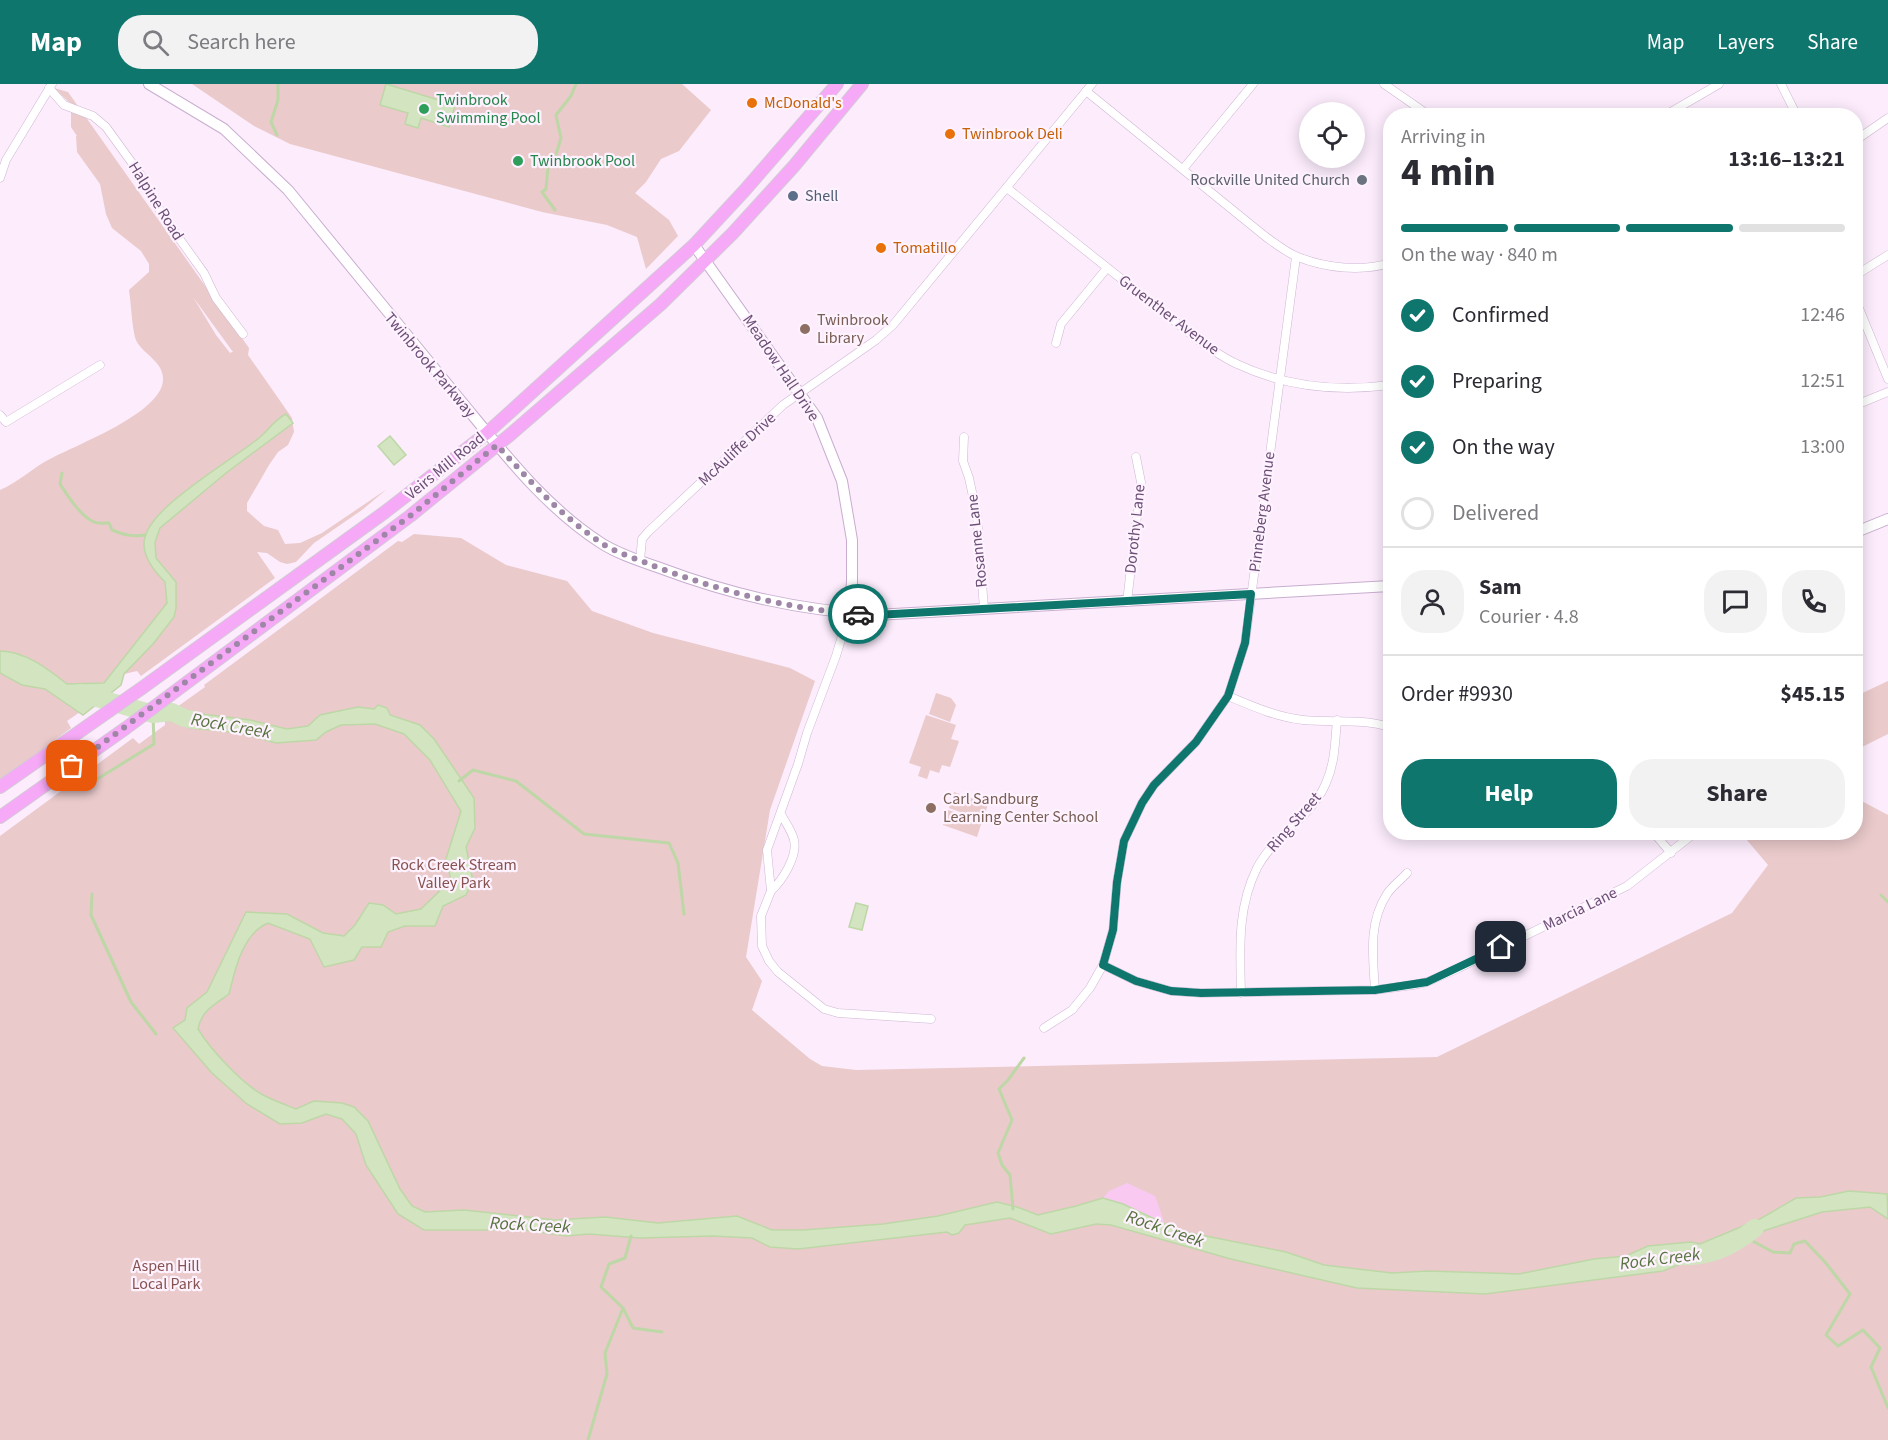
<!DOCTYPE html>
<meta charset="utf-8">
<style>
:root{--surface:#fff;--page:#f2f2f3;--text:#2b2b33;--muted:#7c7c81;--line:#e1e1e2;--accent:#0f766e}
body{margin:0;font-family:"Source Sans 3",sans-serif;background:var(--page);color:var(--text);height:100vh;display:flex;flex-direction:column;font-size:22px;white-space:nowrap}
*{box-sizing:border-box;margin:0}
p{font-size:20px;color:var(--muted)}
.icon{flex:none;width:33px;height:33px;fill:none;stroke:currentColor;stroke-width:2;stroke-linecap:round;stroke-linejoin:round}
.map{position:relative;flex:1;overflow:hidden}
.side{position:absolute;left:1383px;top:24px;width:480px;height:732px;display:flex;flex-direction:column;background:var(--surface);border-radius:24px;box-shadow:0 3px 15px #0003}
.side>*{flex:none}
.tools{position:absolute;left:1299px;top:18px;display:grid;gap:12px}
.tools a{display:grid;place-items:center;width:66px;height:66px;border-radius:50%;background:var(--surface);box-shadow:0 3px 15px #0003;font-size:30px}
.pin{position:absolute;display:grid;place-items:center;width:51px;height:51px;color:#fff;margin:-26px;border-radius:12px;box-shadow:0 3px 9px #0006}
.courier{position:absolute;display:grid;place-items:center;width:60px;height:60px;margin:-30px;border:4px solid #0f766e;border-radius:50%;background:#fff;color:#222;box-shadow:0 2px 8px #0007}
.headline em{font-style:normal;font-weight:700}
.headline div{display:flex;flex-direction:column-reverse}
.headline{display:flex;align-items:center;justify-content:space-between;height:102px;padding:0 18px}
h1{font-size:39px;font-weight:700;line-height:45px}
.bar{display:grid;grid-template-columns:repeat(4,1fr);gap:9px 6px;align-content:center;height:72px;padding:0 18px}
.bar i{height:8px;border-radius:4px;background:var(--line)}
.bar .current{background:var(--accent)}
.bar p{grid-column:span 4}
.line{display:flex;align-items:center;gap:15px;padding:0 18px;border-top:2px solid var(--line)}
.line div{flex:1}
.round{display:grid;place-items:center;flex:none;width:63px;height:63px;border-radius:24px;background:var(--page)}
ol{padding:0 18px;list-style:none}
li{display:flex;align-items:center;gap:18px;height:66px}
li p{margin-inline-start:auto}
li .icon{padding:6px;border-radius:50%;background:var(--accent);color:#fff;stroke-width:4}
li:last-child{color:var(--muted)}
li i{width:33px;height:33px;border:3px solid var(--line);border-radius:50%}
.primary-button{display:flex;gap:12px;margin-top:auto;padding:12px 18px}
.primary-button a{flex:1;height:69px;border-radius:24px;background:var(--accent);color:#fff;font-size:24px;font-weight:700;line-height:69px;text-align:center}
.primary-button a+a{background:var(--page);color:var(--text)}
header{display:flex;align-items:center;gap:36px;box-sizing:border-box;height:84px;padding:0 30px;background:var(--accent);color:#fff}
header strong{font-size:28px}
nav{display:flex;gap:33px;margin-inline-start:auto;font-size:21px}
.search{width:420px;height:54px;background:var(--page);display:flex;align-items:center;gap:15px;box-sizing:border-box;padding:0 21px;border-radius:24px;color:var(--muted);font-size:22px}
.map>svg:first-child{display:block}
</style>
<header>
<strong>Map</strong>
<div class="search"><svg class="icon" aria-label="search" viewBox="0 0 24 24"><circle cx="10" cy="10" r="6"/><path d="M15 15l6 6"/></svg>Search here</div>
<nav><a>Map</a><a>Layers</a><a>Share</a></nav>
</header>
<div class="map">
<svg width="1888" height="1356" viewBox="0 0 1888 1356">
<rect width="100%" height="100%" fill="#fcecfc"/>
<g fill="#eacacb" fill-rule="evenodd">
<polygon points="192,0 682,0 711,26 679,67 661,75 646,98 635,109 669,136 678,152 646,185 637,153 607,141 542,128 290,60 254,42"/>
<path d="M54 4 68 8 249 264 248 271 292 334 294 348 288 361 278 368 269 381 247 419V427L264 442 278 446 285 460 300 459 322 449 387 405 362 426 314 459 296 478 287 480 280 478 267 469 257 468 275 494 141 592 137 587 124 590 132 582 70 623 80 628 67 637 71 644 0 697V406C19 398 32 384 50 375 76 361 162 329 163 296 164 277 142 270 136 256 132 245 131 218 129 206L149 188V180L141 167 112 144 106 130 100 100 77 68 76 52H77L71 43V20ZM193 213 233 268H232L230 269 216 251Z"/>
<polygon points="414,450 461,454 506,481 567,497 592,527 653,549 790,584 815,597 770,726 746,873 762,897 752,926 810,975 822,982 856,986 1437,973 1732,829 1768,781 1741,749 1856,748 1856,714 1888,731 1888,1356 0,1356 0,752 133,654 139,660 165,641 165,635 170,637 184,626 177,623 205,603 204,601 398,457 402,458"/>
<polygon points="1888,597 1888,650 1856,666 1856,612"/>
<polygon points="936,609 951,614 956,621 950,638 929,630"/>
<polygon points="926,631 956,641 951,655 959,657 950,683 942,681 939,689 930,686 927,695 918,692 921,683 909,679"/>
<polygon points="954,708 988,720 983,736 949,724"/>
<polygon points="948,726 982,737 977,753 943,741"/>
</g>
<polygon fill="#f9c9f2" points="1127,1099 1155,1112 1165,1140 1123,1120 1103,1114 1109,1107"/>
<g fill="#d2e5c0" stroke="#bed7a7" stroke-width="1.5">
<polygon points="386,0 455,21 449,43 421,34 418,44 405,40 408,29 380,21"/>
<path d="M286 330 293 339 226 389 160 444 155 458 156 474 176 498V524L174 533 153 560 124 590 121 601 83 631 45 605 22 601 0 589V567C25 567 48 585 67 600L104 599 167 519 165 498C154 487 140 470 145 453 153 421 232 376 259 354 269 346 274 336 286 330Z"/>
<polygon points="390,352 406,371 394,381 378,362"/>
<path d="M378 621 387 624 390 631 420 641 434 655 474 714 475 744 466 763 473 797 466 811 443 822 435 842H405L388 848 381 863H362L354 876 324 883 310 855 268 839C242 850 235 886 229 910 215 920 201 927 198 945 210 965 244 1002 265 1012 275 1017 286 1021 296 1025L314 1017 342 1019 354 1023 368 1037 400 1105 412 1122 425 1128 464 1126 555 1136 605 1133 658 1139 737 1132 772 1146H803L883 1140 938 1132 997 1118 1017 1123 1038 1131 1076 1122 1103 1114 1123 1120 1165 1140 1186 1148 1286 1168 1324 1181 1392 1189 1428 1187 1519 1190 1594 1175 1626 1172 1648 1162 1691 1158 1700 1160 1760 1135 1796 1114 1820 1113 1849 1107 1887 1110 1888 1135 1870 1123 1822 1128 1766 1146 1663 1187 1485 1210 1357 1204 1231 1175 1111 1141 1096 1140 1051 1150 1010 1134 965 1141 959 1149 952 1151 947 1148 798 1165 770 1163 752 1154 713 1152 640 1154 589 1150 566 1152 525 1146H424L398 1130 366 1081 356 1050 342 1035 326 1030 302 1039 280 1040 247 1020 212 989 173 944 185 936 187 924 207 908 246 828 287 830 323 849 344 852 355 841 369 819 383 821 396 830 421 825 451 796 446 775 461 727 430 676 404 650 375 640 341 641 326 648 316 656 276 659 240 649 191 644 165 635 177 623 194 629 250 636 287 645 308 642 320 631 358 623 374 625Z"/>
<polygon points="856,819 868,822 862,846 849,843"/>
</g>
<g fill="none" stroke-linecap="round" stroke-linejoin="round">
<g stroke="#bed7a7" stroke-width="3">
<polyline points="277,51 271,38 278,16 278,0"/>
<polyline points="555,126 542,108 546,105 548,83 554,77 561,54 556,31 571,12 576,0"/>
<path d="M62 389 60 400C68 412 80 432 94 438 98 440 105 439 109 439L112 446C124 451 133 453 145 451"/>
<polyline points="94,697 154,660 153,630"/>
<polyline points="459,697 473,686 516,697 584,750 669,759 678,779 684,830"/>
<polyline points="92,810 91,831 131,918 156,950"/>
<polyline points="1881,811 1888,818"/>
<polyline points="1013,1125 1010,1091 1002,1081 998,1069 1012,1036 999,1005 1008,996 1024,974"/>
<polyline points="1745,1153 1773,1168 1790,1169 1794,1160 1805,1157 1825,1178 1850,1210 1826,1251 1838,1262 1863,1246 1880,1264 1871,1283 1888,1324"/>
<polyline points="623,1224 633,1244 662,1248"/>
<polyline points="588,1356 607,1290 605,1269 623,1224 601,1203 609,1180 625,1174 631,1152"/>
</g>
<g stroke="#d2e5c0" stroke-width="18">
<polyline points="80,609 153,630 172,628 184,634 195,636"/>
<path d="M1676 1172C1707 1174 1731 1164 1755 1144"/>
</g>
<defs>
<g id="street">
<polyline points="1384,0 1430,32"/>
<polyline points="1781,0 1797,32"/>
<polyline points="49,4 64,21 93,32 106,43 140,90 163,132 204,189 216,214 243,250"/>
<path d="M1086 7 1266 153C1276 160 1287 169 1298 173 1326 184 1361 188 1390 179"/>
<polyline points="1664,32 1719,0"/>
<polyline points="1856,56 1888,34"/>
<polyline points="1183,85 1253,0"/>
<polyline points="0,94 6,76 52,0"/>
<path d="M1007 104 1202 259C1213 266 1225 275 1237 280 1286 303 1337 308 1390 301"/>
<polyline points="1856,191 1888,171"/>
<polyline points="1856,217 1888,295"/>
<polyline points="1056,259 1061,240 1107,184"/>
<polyline points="1856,321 1888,308"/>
<polyline points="0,331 6,338 100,281"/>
<polyline points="964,353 963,377 969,394 977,431 984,525"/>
<polyline points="640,477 642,455 648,448 783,321 876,256 893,241 1092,0"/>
<polyline points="1127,518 1141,398 1136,373"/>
<path d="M1228 612C1252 622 1276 633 1303 636 1333 639 1361 634 1390 643"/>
<path d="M781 730C785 738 792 747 794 756 798 772 782 797 771 807L767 766 798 680 807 649 836 572 849 529"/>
<polyline points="1653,748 1671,769"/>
<polyline points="771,807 761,832 762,862 769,877 778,888 824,925 838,929 931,935"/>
<polyline points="1103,881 1136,897 1171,907 1201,909 1375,906 1413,901 1427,898 1459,884 1627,802 1696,748"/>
<path d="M1375 906C1373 873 1368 839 1387 810 1392 802 1401 796 1407 789"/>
<path d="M1241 909C1240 866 1237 824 1257 784 1274 751 1312 733 1326 699 1335 679 1335 658 1337 636"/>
<polyline points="1044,944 1072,926 1090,904 1103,881 1113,846 1117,798 1124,757 1142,719 1154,701 1196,658 1228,612 1245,559 1296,173"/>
</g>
<g id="secondary">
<path d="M149 0 224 45 288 106C346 176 403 247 461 317 503 368 545 423 601 459 618 470 640 477 660 484 732 511 799 526 876 531L1390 502"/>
<polyline points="694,161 817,334 842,397 852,456 852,498 849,529"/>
<polyline points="1856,448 1888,435"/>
</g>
<g id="primary">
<polyline points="0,703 142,604 385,428 487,349 694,161 745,106 837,0"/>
<polyline points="0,733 126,644 410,432 511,350 661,220 733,149 794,82 862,0"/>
</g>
</defs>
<use href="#street" stroke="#ceb7d3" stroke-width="9"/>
<use href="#secondary" stroke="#c8adcf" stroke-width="12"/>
<use href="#primary" stroke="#d3cad6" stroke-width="14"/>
<use href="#street" stroke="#fff" stroke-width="8"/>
<use href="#secondary" stroke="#fff" stroke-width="10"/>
<use href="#primary" stroke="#f6a9f6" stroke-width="12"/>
</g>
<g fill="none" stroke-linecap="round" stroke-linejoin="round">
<path stroke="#9e86a6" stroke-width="6" stroke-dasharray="0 10.8" d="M72 682 410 432 497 361C529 396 560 431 600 458 616 469 637 475 654 482 720 507 788 525 858 530"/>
<polyline stroke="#0f766e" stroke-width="8" points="858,530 876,531 1251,510 1245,559 1228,612 1196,658 1154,701 1142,719 1124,757 1117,798 1113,846 1103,881 1136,897 1171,907 1201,909 1375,906 1427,898 1501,863"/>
</g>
<g fill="#e8710a" stroke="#fef2fe" stroke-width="2">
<circle cx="752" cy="19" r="6"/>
<circle cx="950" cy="50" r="6"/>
<circle cx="881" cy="164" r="6"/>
</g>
<g fill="#2e9e5b" stroke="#fef2fe" stroke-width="2">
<circle cx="424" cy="25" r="6"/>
<circle cx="518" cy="77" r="6"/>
</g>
<circle fill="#6b7280" stroke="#fef2fe" stroke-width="2" cx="1362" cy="96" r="6"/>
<circle fill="#5c6f8a" stroke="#fef2fe" stroke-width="2" cx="793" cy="112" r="6"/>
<g fill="#8d6e63" stroke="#fef2fe" stroke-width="2">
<circle cx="805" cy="245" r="6"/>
<circle cx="931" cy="724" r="6"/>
</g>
<g text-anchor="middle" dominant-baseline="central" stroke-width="4.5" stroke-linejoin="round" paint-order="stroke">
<g font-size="16" fill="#27864d" stroke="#fef2fe" text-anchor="start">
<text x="436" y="16">Twinbrook<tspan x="436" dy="18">Swimming Pool</tspan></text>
<text x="530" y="77">Twinbrook Pool</text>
</g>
<g font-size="16" fill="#c56008" stroke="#fef2fe" text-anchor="start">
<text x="764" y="19">McDonald's</text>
<text x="962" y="50">Twinbrook Deli</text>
<text x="893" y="164">Tomatillo</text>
</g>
<g font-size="16" fill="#5b616d" stroke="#fef2fe" text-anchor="end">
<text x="1350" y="96">Rockville United Church</text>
</g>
<g font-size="16" fill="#4e5e75" stroke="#fef2fe" text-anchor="start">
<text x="805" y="112">Shell</text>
</g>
<g font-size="16" fill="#6c4f77" stroke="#fef2fe">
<text transform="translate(156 117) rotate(58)">Halpine Road</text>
<text transform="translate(1169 231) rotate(37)">Gruenther Avenue</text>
<text transform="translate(430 281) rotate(50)">Twinbrook Parkway</text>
<text transform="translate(781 284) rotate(56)">Meadow Hall Drive</text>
<text transform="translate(737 365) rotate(-43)">McAuliffe Drive</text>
<text transform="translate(445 382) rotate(-39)">Veirs Mill Road</text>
<text transform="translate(1262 428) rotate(-83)">Pinneberg Avenue</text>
<text transform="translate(1135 445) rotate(-84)">Dorothy Lane</text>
<text transform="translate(977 457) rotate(-96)">Rosanne Lane</text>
<text transform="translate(1294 738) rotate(-49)">Ring Street</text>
<text transform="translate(1580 825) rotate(-26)">Marcia Lane</text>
</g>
<g font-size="16" fill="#785e54" stroke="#fef2fe" text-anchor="start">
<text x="817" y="236">Twinbrook<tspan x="817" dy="18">Library</tspan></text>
<text x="943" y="715">Carl Sandburg<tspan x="943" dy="18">Learning Center School</tspan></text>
</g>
<g font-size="16" fill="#87524d" stroke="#fef2fe">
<text x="454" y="781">Rock Creek Stream<tspan x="454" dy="18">Valley Park</tspan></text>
<text x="166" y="1182">Aspen Hill<tspan x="166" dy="18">Local Park</tspan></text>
</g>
<g font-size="18" font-style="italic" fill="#57733f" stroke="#fef2fe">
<text transform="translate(231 642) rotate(10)">Rock Creek</text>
<text transform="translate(530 1141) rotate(3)">Rock Creek</text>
<text transform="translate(1165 1145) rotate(19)">Rock Creek</text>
<text transform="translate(1660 1175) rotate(-7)">Rock Creek</text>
</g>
</g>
</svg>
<div class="tools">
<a><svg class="icon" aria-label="locate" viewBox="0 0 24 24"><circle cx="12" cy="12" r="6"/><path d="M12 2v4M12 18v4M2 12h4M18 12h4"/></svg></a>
</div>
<div class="pin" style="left:72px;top:682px;background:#ea580c"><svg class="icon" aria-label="bag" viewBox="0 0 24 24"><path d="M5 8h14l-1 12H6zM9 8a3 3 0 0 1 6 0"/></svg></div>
<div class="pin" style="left:1501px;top:863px;background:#1f2937"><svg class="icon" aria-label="home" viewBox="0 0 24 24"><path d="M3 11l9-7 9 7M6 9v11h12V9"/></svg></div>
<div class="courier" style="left:858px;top:530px"><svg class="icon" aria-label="car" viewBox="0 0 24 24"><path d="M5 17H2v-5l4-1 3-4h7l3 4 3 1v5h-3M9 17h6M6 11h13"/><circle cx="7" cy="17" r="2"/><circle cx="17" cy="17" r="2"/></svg></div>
<section class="side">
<div class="headline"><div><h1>4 min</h1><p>Arriving in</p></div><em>13:16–13:21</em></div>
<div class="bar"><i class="current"></i><i class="current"></i><i class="current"></i><i></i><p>On the way · 840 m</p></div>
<ol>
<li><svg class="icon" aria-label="check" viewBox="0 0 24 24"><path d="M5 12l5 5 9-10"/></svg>Confirmed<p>12:46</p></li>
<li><svg class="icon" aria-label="check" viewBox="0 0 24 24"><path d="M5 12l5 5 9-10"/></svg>Preparing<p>12:51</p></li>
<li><svg class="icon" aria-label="check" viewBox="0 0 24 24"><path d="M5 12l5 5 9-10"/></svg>On the way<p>13:00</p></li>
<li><i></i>Delivered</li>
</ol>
<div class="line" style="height:108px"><a class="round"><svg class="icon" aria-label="person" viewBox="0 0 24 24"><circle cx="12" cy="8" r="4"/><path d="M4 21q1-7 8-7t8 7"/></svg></a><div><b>Sam</b><p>Courier · 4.8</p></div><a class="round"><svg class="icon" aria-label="chat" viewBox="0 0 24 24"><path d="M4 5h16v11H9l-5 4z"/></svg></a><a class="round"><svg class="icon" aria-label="phone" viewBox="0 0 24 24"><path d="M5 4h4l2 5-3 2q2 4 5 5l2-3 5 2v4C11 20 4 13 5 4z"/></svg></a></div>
<div class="line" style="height:78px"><div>Order #9930</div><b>$45.15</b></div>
<div class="primary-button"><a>Help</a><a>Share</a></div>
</section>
</div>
